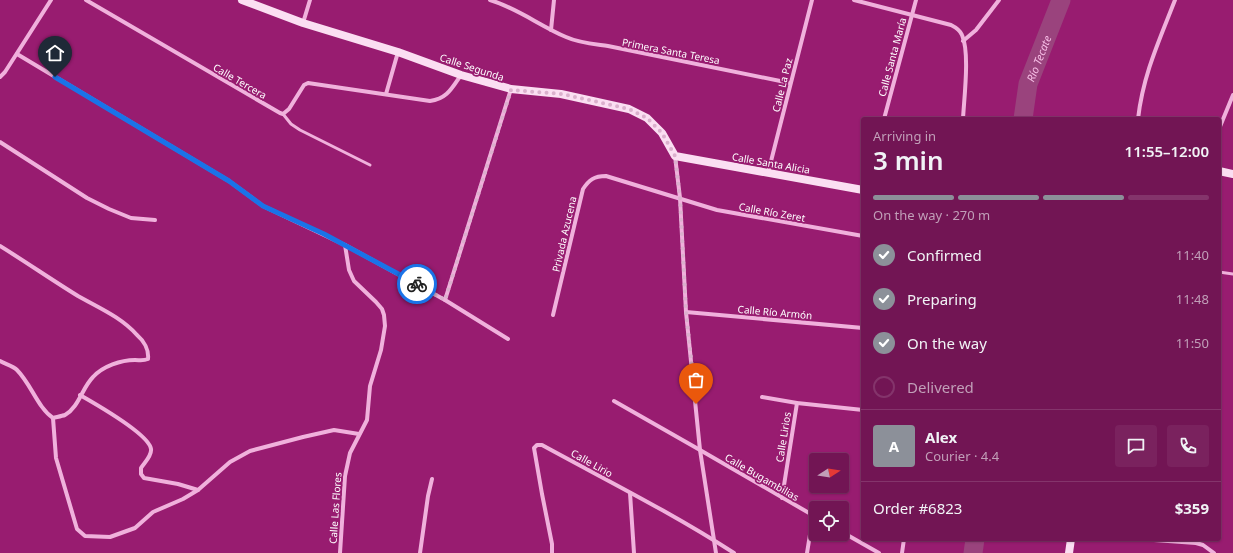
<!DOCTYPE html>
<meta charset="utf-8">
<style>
:root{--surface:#721554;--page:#7a225e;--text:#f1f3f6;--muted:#c19fb8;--line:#84346b;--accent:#8c9099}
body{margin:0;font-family:"Noto Sans",sans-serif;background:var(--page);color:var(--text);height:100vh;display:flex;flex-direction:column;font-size:15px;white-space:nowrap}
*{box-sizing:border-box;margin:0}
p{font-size:13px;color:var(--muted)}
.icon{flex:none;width:22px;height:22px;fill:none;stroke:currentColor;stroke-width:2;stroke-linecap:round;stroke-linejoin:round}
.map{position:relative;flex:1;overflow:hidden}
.side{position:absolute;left:861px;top:117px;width:360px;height:424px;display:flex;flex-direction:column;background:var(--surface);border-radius:4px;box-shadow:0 1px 3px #0004,0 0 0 1px var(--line)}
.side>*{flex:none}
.needle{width:26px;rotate:78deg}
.buttons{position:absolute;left:809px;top:453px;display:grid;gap:8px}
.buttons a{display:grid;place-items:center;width:40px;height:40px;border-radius:4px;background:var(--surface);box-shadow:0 1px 3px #0004,0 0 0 1px var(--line);font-size:20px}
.pin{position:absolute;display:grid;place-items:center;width:34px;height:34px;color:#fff;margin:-41px -17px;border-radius:50% 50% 50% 0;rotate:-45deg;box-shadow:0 0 4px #0007}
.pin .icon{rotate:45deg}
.courier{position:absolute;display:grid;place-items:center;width:40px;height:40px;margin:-20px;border:3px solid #1a73e8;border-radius:50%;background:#fff;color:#222;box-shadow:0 1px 5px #0007}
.summary em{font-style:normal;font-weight:600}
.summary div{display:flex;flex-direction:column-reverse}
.summary{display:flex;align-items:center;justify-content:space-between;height:68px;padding:0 12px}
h1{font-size:26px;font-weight:600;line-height:30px}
.bar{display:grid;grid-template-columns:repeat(4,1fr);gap:6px 4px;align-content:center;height:48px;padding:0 12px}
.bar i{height:5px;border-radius:3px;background:var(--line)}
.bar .active{background:var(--accent)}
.bar p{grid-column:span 4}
.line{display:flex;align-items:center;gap:10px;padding:0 12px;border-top:1px solid var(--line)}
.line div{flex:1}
.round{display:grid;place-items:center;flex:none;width:42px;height:42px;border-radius:4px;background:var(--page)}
ol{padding:0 12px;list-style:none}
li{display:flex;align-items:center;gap:12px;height:44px}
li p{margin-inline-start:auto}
li .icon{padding:4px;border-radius:50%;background:var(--accent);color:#fff;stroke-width:4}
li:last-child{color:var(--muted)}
li i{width:22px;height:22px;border:2px solid var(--line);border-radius:50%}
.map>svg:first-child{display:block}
</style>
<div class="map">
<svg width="1233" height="553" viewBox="0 0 1233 553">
<rect width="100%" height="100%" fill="#981c70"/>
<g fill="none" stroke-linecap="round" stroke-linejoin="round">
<g stroke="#9a437d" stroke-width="19">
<path id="s1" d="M1023 119 1028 84 1061 0"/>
<polyline points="973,553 975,539"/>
</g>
<g stroke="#f0b1dc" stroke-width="3">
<polyline points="283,114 291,124 300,130 370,165"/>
<polyline points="1219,272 1233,274"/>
</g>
<g stroke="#f0b1dc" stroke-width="4">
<path d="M86 0 280 113 283 114 289 109 304 85 308 83 430 101C447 99 452 88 461 75"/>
<path d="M490 0C517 8 540 26 566 37 579 43 594 44 608 46L790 83"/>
<path d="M854 0 951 25C955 27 960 30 962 35 970 53 964 98 963 119"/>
<polyline points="303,23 310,0"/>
<polyline points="551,30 554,0"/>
<polyline points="963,41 976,30 999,0"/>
<polyline points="17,54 229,181 263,206 345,245 445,300 508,339"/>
<polyline points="0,77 5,72 51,0"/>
<polyline points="386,94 398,52"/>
<polyline points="884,119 916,0"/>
<path d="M1138 119C1143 75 1159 41 1175 0"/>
<polyline points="1219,129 1233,95"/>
<polyline points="0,142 87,198 109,209 131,218 155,220"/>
<polyline points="675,156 680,198 686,312 700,450 716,553"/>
<polyline points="768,173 812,0"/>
<path d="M0 246C26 262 52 280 78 296 99 308 121 317 137 335 144 341 149 350 148 359 143 361 140 360 135 360 121 360 103 366 93 377 82 388 79 407 65 415 62 416 57 417 53 418 38 408 31 384 17 370 13 366 5 364 0 361"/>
<polyline points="445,300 511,89"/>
<polyline points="686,312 863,328"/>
<path d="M553 315 583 189C589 180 594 176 606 176L717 210 863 236"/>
<path d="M80 395C94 403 149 434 151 449 152 456 144 463 141 468V474L144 478 178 484 198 490 230 462 250 451 303 437 334 430 359 434"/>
<polyline points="762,397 797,403 863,410"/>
<polyline points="614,401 700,450 816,517"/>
<polyline points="53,418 56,458 77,529 85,536 110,537 135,528 153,512 183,499 198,490"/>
<polyline points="630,493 634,553"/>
<polyline points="782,498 797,403"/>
<polyline points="842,532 879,553"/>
<polyline points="1140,539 1196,543 1203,545 1214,553"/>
<polyline points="340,553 345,476 350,453 367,420 370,386 381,350 385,326 384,315 382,309 376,302 354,281 349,270 345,245"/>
<polyline points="420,553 428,496 432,479"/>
<path d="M552 553V544L542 494 534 448 537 445H542C606 480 672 513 734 553"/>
<polyline points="807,553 813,516"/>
<polyline points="902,553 904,539"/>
</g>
<g stroke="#fbdef2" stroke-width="8">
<polyline points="242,0 303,23 398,52 461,75 511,89 561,94 629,109 647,118 662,133 675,156 863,190"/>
<polyline points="1219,171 1233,174"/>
<polyline points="1069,553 1071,539"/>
</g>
</g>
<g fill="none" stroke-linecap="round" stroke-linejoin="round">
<polyline stroke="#dbb0cd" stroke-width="4" stroke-dasharray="0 7.2" points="417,284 445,300 511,90 562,94 629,109 647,118 662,133 675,156 680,198 686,312 696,404"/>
<polyline stroke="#1a73e8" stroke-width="5" points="55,77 229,181 263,206 324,234 417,284"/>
</g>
<g text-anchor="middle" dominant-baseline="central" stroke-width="3.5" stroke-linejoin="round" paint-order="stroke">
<g font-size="10" fill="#fff" stroke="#981c70">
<text transform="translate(671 51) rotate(11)">Primera Santa Teresa</text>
<text transform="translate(892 57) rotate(-75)">Calle Santa María</text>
<text transform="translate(472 67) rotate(18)">Calle Segunda</text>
<text transform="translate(240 81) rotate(30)">Calle Tercera</text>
<text transform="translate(782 85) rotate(-76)">Calle La Paz</text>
<text transform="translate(771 163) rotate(10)">Calle Santa Alicia</text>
<text transform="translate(772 212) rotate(10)">Calle Río Zeret</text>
<text transform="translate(564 234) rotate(-77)">Privada Azucena</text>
<text transform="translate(775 312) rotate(5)">Calle Río Armón</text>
<text transform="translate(783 437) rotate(-81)">Calle Lirios</text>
<text transform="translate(592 463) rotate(29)">Calle Lirio</text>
<text transform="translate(762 477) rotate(30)">Calle Bugambilias</text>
<text transform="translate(335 508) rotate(-86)">Calle Las Flores</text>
</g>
<g font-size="11" font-style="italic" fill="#f6bde5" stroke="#981c70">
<text stroke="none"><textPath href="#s1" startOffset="63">Río Tecate</textPath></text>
</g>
</g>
</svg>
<div class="buttons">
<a><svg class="needle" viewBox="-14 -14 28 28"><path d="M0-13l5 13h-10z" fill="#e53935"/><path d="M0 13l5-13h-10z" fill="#c19fb8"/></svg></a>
<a><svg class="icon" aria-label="locate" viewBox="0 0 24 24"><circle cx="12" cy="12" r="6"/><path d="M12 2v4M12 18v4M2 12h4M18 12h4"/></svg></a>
</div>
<div class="pin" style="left:696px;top:404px;background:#ea580c"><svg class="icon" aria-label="bag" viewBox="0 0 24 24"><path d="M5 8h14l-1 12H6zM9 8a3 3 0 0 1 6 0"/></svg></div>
<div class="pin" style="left:55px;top:77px;background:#1f2937"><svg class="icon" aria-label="home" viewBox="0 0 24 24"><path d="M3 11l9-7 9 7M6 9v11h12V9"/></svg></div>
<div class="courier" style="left:417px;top:284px"><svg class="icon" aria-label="bike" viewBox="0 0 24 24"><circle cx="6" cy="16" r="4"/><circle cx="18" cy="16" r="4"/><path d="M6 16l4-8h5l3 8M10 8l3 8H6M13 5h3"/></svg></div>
<section class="side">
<div class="summary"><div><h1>3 min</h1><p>Arriving in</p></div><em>11:55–12:00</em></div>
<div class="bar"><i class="active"></i><i class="active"></i><i class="active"></i><i></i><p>On the way · 270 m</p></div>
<ol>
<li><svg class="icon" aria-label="check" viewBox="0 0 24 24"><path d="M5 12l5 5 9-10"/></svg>Confirmed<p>11:40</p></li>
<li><svg class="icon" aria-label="check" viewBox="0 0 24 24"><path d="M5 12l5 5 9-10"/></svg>Preparing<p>11:48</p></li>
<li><svg class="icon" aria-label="check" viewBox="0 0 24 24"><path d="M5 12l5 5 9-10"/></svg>On the way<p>11:50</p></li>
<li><i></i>Delivered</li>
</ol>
<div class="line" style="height:72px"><b class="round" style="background:var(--accent);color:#fff">A</b><div><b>Alex</b><p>Courier · 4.4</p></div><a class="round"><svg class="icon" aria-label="chat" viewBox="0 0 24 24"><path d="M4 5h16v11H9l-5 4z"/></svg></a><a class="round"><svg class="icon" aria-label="phone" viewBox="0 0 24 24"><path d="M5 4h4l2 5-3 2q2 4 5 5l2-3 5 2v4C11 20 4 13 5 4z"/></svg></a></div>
<div class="line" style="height:52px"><div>Order #6823</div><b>$359</b></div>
</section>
</div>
